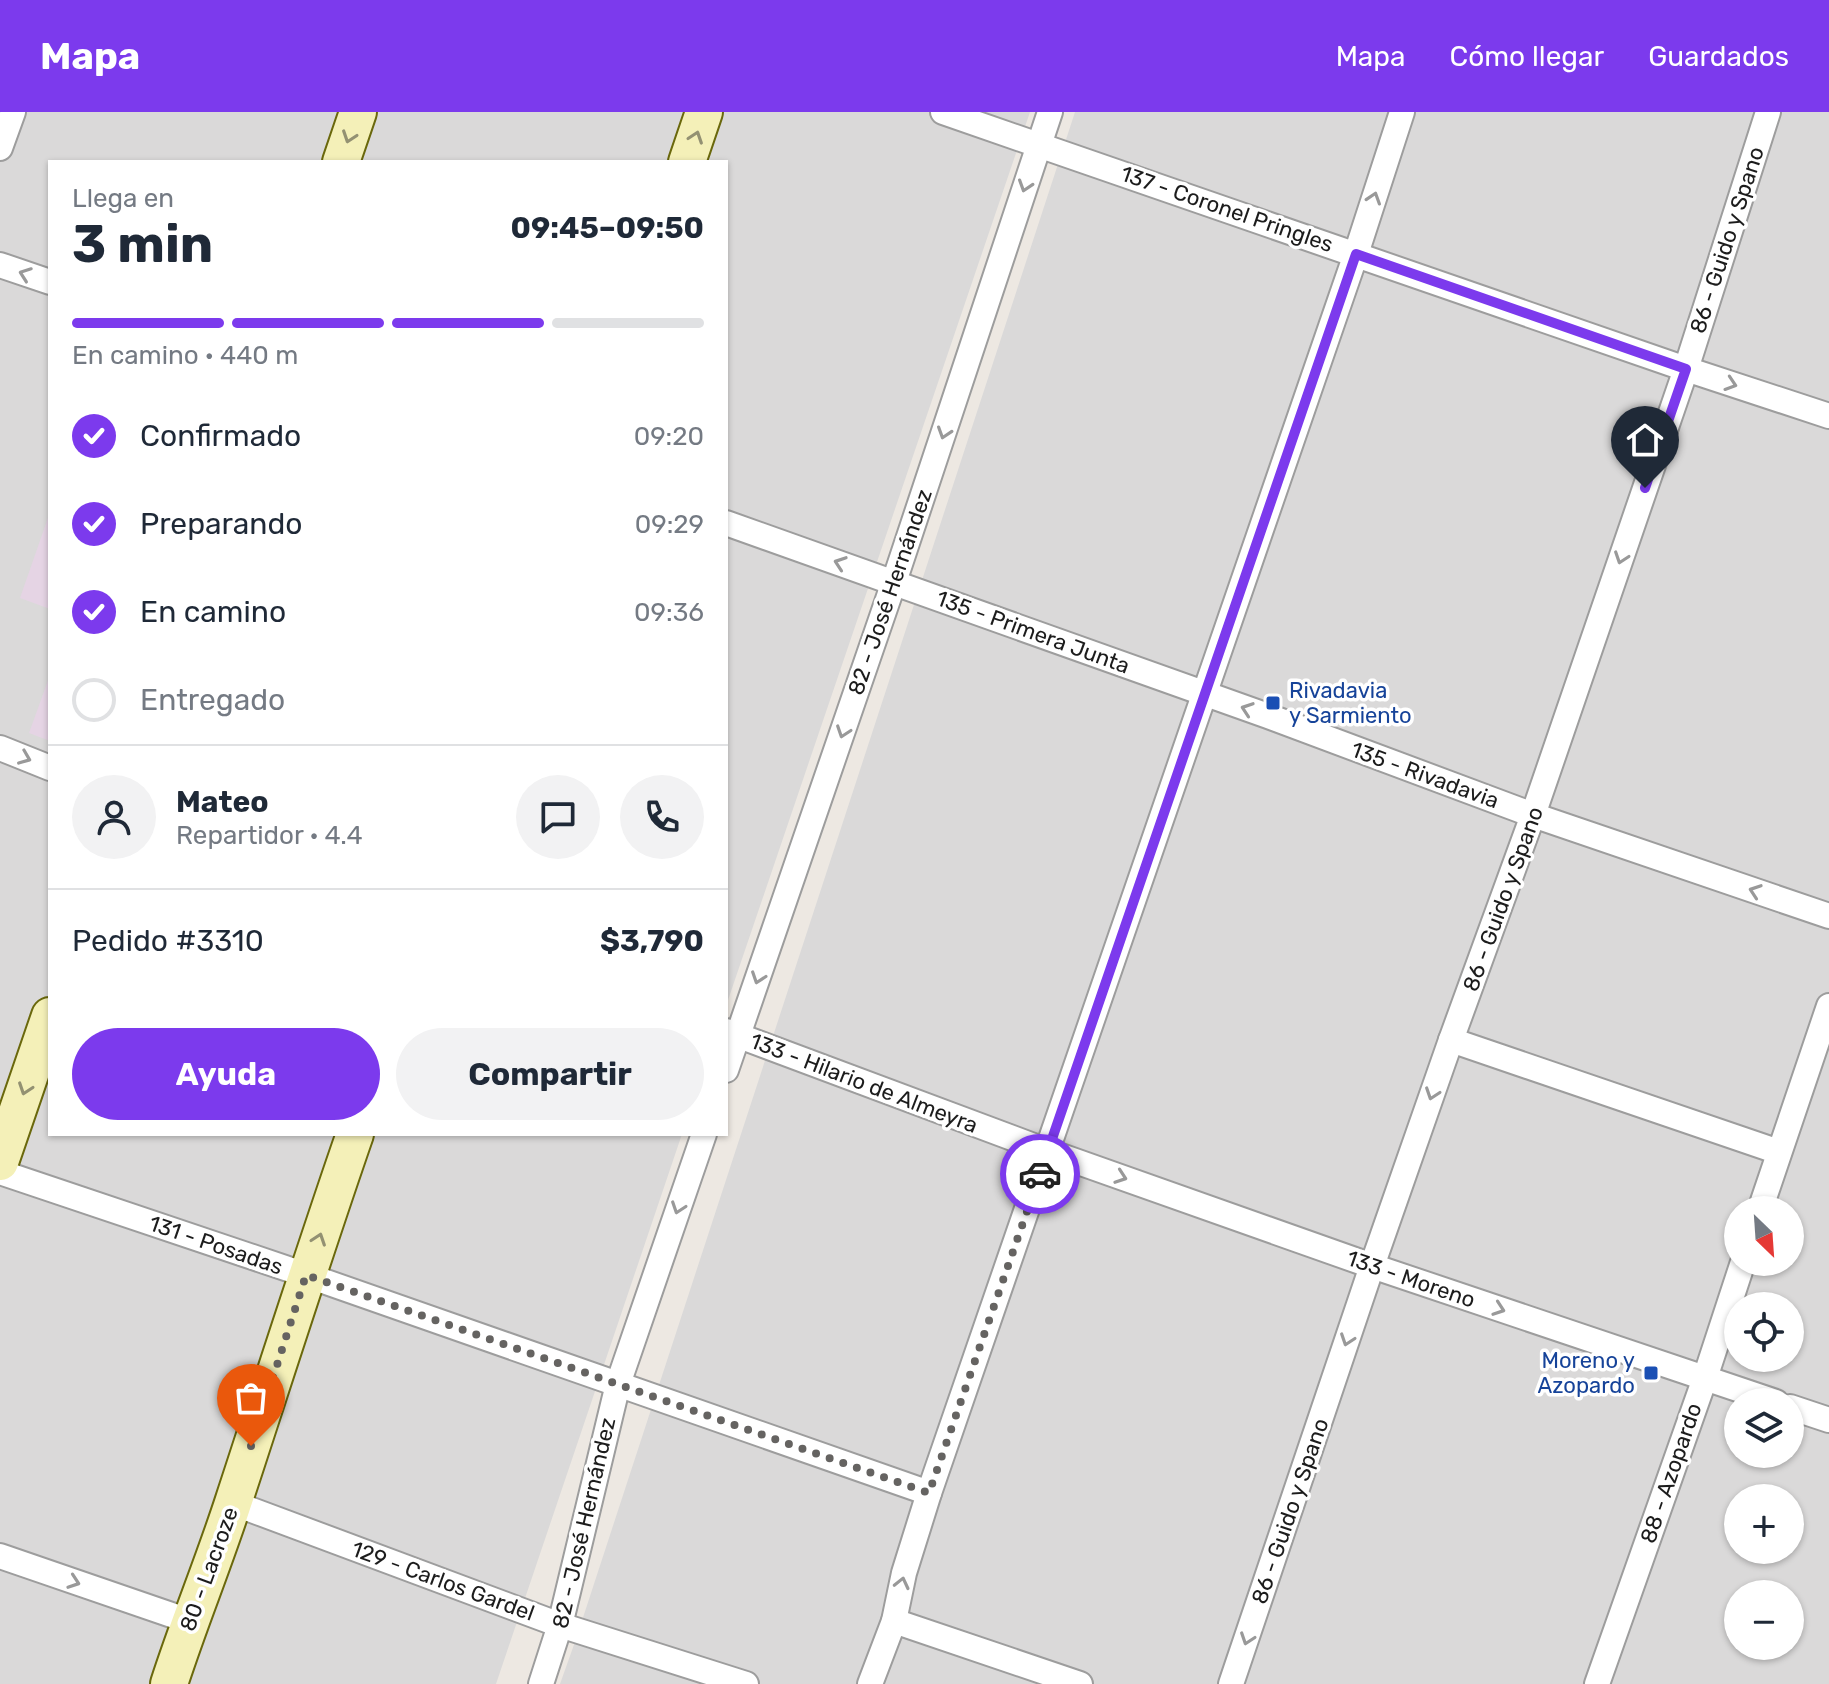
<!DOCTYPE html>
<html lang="es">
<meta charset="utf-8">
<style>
:root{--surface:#fff;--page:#f2f2f3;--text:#1f2937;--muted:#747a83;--line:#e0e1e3;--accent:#7c3aed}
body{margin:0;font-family:Rubik,sans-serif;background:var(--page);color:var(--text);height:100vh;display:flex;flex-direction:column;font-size:30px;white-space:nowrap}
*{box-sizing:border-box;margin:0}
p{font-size:26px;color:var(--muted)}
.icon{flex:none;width:44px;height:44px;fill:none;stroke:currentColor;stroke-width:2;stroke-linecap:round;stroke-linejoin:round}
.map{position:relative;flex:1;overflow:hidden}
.sheet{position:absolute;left:48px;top:48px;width:680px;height:976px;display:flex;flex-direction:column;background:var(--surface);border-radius:0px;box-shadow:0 2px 6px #0004}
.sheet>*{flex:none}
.needle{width:52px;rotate:155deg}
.tools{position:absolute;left:1724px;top:1084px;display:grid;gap:16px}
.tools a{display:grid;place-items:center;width:80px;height:80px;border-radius:50%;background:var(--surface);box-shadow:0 2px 6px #0004;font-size:40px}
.pin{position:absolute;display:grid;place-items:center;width:68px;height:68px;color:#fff;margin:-82px -34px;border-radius:50% 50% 50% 0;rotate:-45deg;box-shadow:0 0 8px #0007}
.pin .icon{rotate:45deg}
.courier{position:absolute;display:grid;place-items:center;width:80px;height:80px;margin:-40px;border:6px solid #7c3aed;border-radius:50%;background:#fff;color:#222;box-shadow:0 2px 10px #0007}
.head em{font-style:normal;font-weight:700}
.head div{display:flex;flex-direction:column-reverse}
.head{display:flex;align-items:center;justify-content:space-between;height:136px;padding:0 24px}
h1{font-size:52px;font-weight:700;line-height:60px}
.bar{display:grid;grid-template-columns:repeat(4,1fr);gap:12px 8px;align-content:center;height:96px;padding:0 24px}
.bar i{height:10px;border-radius:6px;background:var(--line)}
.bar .on{background:var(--accent)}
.bar p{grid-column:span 4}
.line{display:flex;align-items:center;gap:20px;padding:0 24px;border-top:2px solid var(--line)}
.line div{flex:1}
.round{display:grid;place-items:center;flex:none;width:84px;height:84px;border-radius:42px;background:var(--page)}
ol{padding:0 24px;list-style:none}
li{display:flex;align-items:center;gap:24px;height:88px}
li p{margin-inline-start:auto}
li .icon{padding:8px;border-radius:50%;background:var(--accent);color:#fff;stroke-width:4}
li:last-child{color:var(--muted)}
li i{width:44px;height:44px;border:4px solid var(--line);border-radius:50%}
.button{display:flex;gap:16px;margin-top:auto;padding:16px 24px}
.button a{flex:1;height:92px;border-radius:48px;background:var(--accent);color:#fff;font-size:32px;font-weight:700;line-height:92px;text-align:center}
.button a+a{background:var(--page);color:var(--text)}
header{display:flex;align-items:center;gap:48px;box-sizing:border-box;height:112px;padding:0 40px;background:var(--accent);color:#fff}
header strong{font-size:38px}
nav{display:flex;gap:44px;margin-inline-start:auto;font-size:28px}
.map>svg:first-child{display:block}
</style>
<header>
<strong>Mapa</strong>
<nav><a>Mapa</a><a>Cómo llegar</a><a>Guardados</a></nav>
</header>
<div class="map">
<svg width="1829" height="1572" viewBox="0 0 1829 1572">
<rect width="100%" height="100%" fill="#ede8e2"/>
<g fill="#dad9d9" fill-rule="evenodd">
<polygon points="0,0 1030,0 726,894 726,50 50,50 50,1022 682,1022 496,1572 0,1572"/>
<path d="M1075 0H1829V1572H560L576 1527ZM1738 1098H1790V1150H1738ZM1738 1194H1790V1246H1738ZM1738 1290H1790V1342H1738ZM1738 1386H1790V1438H1738ZM1738 1482H1790V1534H1738Z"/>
</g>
<g fill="#e5d4e4">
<polygon points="50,400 50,497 20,486"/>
<polygon points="50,563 50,629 29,621"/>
</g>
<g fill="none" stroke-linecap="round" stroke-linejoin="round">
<defs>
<g id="street">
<polyline points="943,0 1686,257 1829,304"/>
<polyline points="0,36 13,0"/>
<polyline points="0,153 50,170"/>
<polyline points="726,411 1268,604 1533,703 1829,804"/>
<polyline points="0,636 50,656"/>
<polyline points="726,919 1047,1039 1372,1154 1776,1290"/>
<polyline points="1451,928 1779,1040"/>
<polyline points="726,958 894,470 1050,0"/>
<polyline points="0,1060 306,1163 929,1381"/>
<polyline points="1760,1098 1829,894"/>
<polyline points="1790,1295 1829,1308"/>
<polyline points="233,1391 560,1513 746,1572"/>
<polyline points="0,1444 189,1509"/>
<polyline points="894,1509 1080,1572"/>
<polyline points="541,1572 560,1513 618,1272 704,1022"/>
<polyline points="870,1572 894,1509 904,1461 929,1381 1356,142 1402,0"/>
<polyline points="1231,1572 1372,1154 1451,928 1533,703 1686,257 1768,0"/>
<polyline points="1597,1572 1705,1266 1743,1150"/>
</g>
<g id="secondary">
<polyline points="341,50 358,0"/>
<polyline points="687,50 704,0"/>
<polyline points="0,1050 50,904"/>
<path d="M169 1572C189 1510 214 1450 234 1388 274 1266 313 1143 355 1022"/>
</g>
</defs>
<use href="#street" stroke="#9d9d9d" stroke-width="28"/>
<use href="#secondary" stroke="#6a680c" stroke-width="40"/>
<use href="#street" stroke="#fff" stroke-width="24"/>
<use href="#secondary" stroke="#f4f0b8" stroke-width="36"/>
</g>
<defs><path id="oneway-chevron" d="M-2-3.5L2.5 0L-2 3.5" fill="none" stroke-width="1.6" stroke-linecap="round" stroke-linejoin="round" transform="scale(2)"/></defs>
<g stroke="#939172">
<use href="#oneway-chevron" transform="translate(349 25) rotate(109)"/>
<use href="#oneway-chevron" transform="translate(696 25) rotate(-71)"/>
<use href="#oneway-chevron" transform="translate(25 977) rotate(109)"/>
<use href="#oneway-chevron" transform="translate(319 1127) rotate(-71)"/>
</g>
<g stroke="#999">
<use href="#oneway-chevron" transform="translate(1025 74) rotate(108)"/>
<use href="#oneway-chevron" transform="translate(1374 86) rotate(-72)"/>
<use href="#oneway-chevron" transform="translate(25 162) rotate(-160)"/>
<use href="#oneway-chevron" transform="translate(1731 272) rotate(18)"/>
<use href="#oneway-chevron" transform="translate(944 321) rotate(108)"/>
<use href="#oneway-chevron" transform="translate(1621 446) rotate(109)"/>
<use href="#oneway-chevron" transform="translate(840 451) rotate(-161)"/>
<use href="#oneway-chevron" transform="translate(1247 597) rotate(-161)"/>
<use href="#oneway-chevron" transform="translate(843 620) rotate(109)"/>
<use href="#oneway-chevron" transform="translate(25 646) rotate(22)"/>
<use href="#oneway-chevron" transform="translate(1755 779) rotate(-161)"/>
<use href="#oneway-chevron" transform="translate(758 866) rotate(109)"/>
<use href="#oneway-chevron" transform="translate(1432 982) rotate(109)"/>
<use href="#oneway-chevron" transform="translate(1121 1065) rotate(19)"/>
<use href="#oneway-chevron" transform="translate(678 1096) rotate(109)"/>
<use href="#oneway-chevron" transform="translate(1499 1197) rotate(19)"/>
<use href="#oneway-chevron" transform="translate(1347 1228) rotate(109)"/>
<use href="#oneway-chevron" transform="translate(74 1470) rotate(19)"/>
<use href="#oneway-chevron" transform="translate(902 1471) rotate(-77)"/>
<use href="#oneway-chevron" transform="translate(1247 1527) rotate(109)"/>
</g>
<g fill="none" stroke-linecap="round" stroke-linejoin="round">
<polyline stroke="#656361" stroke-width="8" stroke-dasharray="0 14.4" points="251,1334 306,1163 929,1381 1040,1062"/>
<polyline stroke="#7c3aed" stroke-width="10" points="1040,1062 1356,142 1686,257 1645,376"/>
</g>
<g fill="#1a4fb4" stroke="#fff" stroke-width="3">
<rect x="1265" y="583" width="16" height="16" rx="4"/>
<rect x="1643" y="1253" width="16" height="16" rx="4"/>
</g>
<g text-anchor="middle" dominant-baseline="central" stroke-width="7" stroke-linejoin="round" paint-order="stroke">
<g font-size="22" fill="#1c1c1c" stroke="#fff">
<text transform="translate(1227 97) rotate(19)">137 - Coronel Pringles</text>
<text transform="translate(1727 128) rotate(-72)">86 - Guido y Spano</text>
<text transform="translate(890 480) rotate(-71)">82 - José Hernández</text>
<text transform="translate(1033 520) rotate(20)">135 - Primera Junta</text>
<text transform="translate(1425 663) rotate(20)">135 - Rivadavia</text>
<text transform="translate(1503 787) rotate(-70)">86 - Guido y Spano</text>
<text transform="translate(864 971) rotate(21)">133 - Hilario de Almeyra</text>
<text transform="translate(216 1133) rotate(19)">131 - Posadas</text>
<text transform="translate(1411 1167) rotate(19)">133 - Moreno</text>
<text transform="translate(1671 1361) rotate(-71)">88 - Azopardo</text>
<text transform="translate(1290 1399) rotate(-71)">86 - Guido y Spano</text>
<text transform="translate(584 1411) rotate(-77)">82 - José Hernández</text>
<text transform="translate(209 1457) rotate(-70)">80 - Lacroze</text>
<text transform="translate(443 1469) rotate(20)">129 - Carlos Gardel</text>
</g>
<g font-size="22" fill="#164399" stroke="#fff" text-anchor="start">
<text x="1289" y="578">Rivadavia<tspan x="1289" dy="25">y Sarmiento</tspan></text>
<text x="1635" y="1248" text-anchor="end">Moreno y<tspan x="1635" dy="25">Azopardo</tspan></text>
</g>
</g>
</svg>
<div class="tools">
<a><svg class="needle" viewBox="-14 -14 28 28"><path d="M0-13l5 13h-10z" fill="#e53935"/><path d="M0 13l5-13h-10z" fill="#747a83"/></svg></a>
<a><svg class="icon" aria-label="locate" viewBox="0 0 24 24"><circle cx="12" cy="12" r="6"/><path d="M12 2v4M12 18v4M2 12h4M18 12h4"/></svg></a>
<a><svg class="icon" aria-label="layers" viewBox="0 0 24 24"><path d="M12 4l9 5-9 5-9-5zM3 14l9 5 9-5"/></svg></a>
<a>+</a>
<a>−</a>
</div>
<div class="pin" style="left:251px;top:1334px;background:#ea580c"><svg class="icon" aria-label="bag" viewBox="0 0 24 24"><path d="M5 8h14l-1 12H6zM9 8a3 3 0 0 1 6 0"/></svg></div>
<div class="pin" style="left:1645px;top:376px;background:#1f2937"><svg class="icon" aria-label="home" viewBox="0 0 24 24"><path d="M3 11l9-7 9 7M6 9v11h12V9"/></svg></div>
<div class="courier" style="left:1040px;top:1062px"><svg class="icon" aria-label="car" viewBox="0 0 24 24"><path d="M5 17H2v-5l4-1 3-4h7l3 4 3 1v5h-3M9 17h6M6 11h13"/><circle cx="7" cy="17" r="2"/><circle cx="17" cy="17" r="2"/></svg></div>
<section class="sheet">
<div class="head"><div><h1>3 min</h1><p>Llega en</p></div><em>09:45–09:50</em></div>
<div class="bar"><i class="on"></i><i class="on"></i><i class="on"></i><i></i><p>En camino · 440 m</p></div>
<ol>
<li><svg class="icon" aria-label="check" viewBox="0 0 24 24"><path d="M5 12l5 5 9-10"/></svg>Confirmado<p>09:20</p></li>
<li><svg class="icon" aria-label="check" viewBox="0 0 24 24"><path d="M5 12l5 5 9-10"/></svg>Preparando<p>09:29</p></li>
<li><svg class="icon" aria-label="check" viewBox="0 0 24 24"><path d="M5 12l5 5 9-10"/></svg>En camino<p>09:36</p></li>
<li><i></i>Entregado</li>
</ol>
<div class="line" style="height:144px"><a class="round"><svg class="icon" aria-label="person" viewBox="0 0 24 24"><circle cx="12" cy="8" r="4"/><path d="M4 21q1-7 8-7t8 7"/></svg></a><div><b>Mateo</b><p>Repartidor · 4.4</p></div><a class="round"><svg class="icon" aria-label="chat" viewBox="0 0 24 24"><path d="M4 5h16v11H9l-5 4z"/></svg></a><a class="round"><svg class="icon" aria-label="phone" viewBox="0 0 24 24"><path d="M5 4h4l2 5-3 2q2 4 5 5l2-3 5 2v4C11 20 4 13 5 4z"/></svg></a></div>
<div class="line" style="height:104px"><div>Pedido #3310</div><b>$3,790</b></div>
<div class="button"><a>Ayuda</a><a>Compartir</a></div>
</section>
</div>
